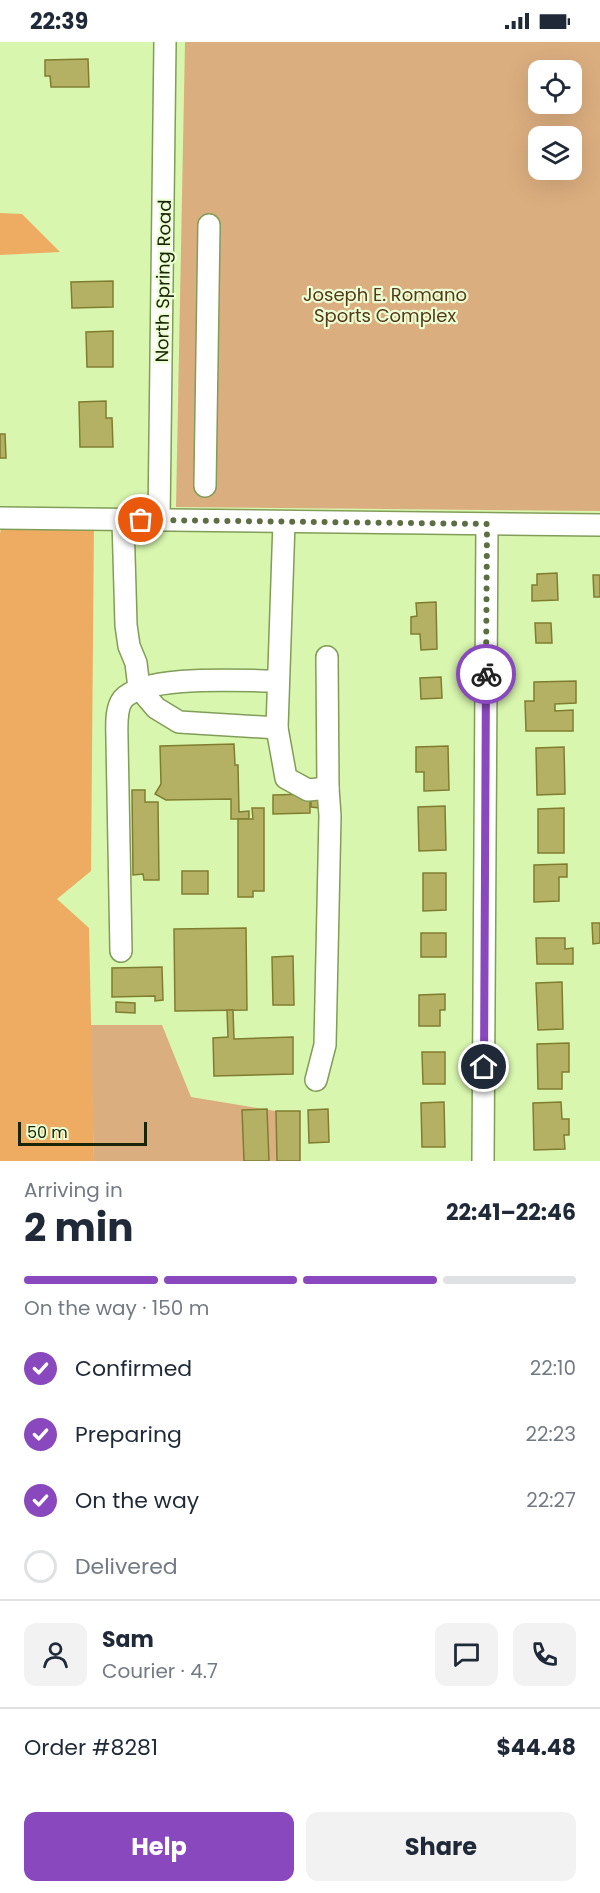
<!DOCTYPE html>
<meta charset="utf-8">
<style>
:root{--surface:#fff;--page:#f2f2f3;--text:#1f2937;--muted:#747a83;--line:#e0e1e3;--accent:#8948bd}
body{margin:0;font-family:Poppins,sans-serif;background:var(--page);color:var(--text);height:100vh;display:flex;flex-direction:column;font-size:22px;white-space:nowrap}
*{box-sizing:border-box;margin:0}
p{font-size:20px;color:var(--muted)}
.icon{flex:none;width:33px;height:33px;fill:none;stroke:currentColor;stroke-width:2;stroke-linecap:round;stroke-linejoin:round}
.map{position:relative;height:1119px;overflow:hidden}
.drawer{display:flex;flex-direction:column;background:var(--surface);flex:1}
.drawer>*{flex:none}
.controls{position:absolute;left:528px;top:18px;display:grid;gap:12px}
.controls a{display:grid;place-items:center;width:54px;height:54px;border-radius:12px;background:var(--surface);box-shadow:0 6px 24px #0002;font-size:30px}
.scale{position:absolute;left:18px;bottom:15px;width:129px;box-sizing:border-box;padding-left:6px;border:3px solid #1a2508;border-top:0;font-size:16px;line-height:21px;white-space:nowrap;color:#1a2508;-webkit-text-stroke:4px #ecffd4;paint-order:stroke}
.pin{position:absolute;display:grid;place-items:center;width:51px;height:51px;color:#fff;margin:-26px;border:3px solid #fff;border-radius:50%;box-shadow:0 2px 6px #0007}
.courier{position:absolute;display:grid;place-items:center;width:60px;height:60px;margin:-30px;border:4px solid #8948bd;border-radius:50%;background:#fff;color:#222;box-shadow:0 2px 8px #0007}
.headline em{font-style:normal;font-weight:700}
.headline div{display:flex;flex-direction:column-reverse}
.headline{display:flex;align-items:center;justify-content:space-between;height:102px;padding:0 24px}
h1{font-size:39px;font-weight:700;line-height:45px}
.bar{display:grid;grid-template-columns:repeat(4,1fr);gap:9px 6px;align-content:center;height:72px;padding:0 24px}
.bar i{height:8px;border-radius:4px;background:var(--line)}
.bar .on{background:var(--accent)}
.bar p{grid-column:span 4}
.line{display:flex;align-items:center;gap:15px;padding:0 24px;border-top:2px solid var(--line)}
.line div{flex:1}
.round{display:grid;place-items:center;flex:none;width:63px;height:63px;border-radius:12px;background:var(--page)}
ol{padding:0 24px;list-style:none}
li{display:flex;align-items:center;gap:18px;height:66px}
li p{margin-inline-start:auto}
li .icon{padding:6px;border-radius:50%;background:var(--accent);color:#fff;stroke-width:4}
li:last-child{color:var(--muted)}
li i{width:33px;height:33px;border:3px solid var(--line);border-radius:50%}
.button{display:flex;gap:12px;margin-top:auto;padding:12px 24px}
.button a{flex:1;height:69px;border-radius:12px;background:var(--accent);color:#fff;font-size:24px;font-weight:700;line-height:69px;text-align:center}
.button a+a{background:var(--page);color:var(--text)}
.status{display:flex;justify-content:space-between;align-items:center;height:42px;padding:0 30px;background:var(--surface);direction:ltr}
.status svg{height:16px;fill:currentColor}
.map>svg:first-child{display:block}
</style>
<div class="status"><b>22:39</b><svg viewBox="0 0 49 12"><path d="M0 12V9h3v3zM5 12V6h3v6zM10 12V3h3v9zM15 12V0h3v12zM26 1h20v11H26zM47 4h2v5h-2z"/></svg></div>
<div class="map">
<svg width="600" height="1119" viewBox="0 0 600 1119">
<rect width="100%" height="100%" fill="#d8f6ae"/>
<g fill="#dbae7f" fill-rule="evenodd">
<path d="M185 0H600V469L176 465ZM538 28H572V62H538ZM538 94H572V128H538Z"/>
<polygon points="90,983 162,983 191,1055 282,1070 293,1119 94,1119"/>
</g>
<g fill="#eeab62">
<polygon points="0,171 22,172 60,210 0,213"/>
<polygon points="3,476 94,477 91,829 57,857 89,886 94,1119 0,1119 0,492"/>
</g>
<g fill="#b4b165" stroke="#807d30" stroke-width="1.5">
<polygon points="88,17 89,45 51,45 50,34 45,34 45,18"/>
<polygon points="113,239 113,265 72,266 71,240"/>
<polygon points="113,289 113,325 87,325 86,290"/>
<polygon points="106,359 106,376 112,376 113,405 80,405 79,360"/>
<polygon points="0,392 5,392 6,416 0,416"/>
<polygon points="557,531 558,558 532,559 532,543 537,543 537,532"/>
<polygon points="593,533 600,533 600,555 594,555"/>
<polygon points="436,560 437,607 421,608 420,592 411,592 411,575 417,574 416,561"/>
<polygon points="535,581 551,581 552,601 536,601"/>
<polygon points="441,635 442,656 421,657 420,636"/>
<polygon points="576,639 576,661 555,662 555,669 573,668 573,689 526,689 525,659 534,659 534,640"/>
<polygon points="234,702 235,723 238,723 239,770 249,769 249,777 231,777 231,757 166,758 155,752 161,742 160,704"/>
<polygon points="448,704 449,748 424,749 424,730 416,730 416,705"/>
<polygon points="564,705 565,752 537,753 536,706"/>
<polygon points="132,748 145,748 145,760 158,760 159,838 144,838 143,832 133,833"/>
<polygon points="310,752 310,771 273,772 273,753"/>
<polygon points="311,757 320,757 320,766 311,765"/>
<polygon points="445,764 446,808 419,809 418,765"/>
<polygon points="252,766 264,766 264,849 253,849 253,855 238,855 238,777 253,777"/>
<polygon points="564,766 564,811 538,811 538,767"/>
<polygon points="567,822 567,835 559,835 559,859 534,860 534,823"/>
<rect x="182" y="829" width="26" height="23"/>
<polygon points="423,831 446,831 446,868 423,869"/>
<polygon points="592,881 600,881 600,901 593,902"/>
<polygon points="246,886 247,968 175,969 174,887"/>
<rect x="421" y="891" width="25" height="24"/>
<polygon points="536,896 565,896 565,907 573,906 573,922 537,922"/>
<polygon points="293,914 294,963 273,963 272,915"/>
<polygon points="162,925 163,958 155,959 155,954 112,955 112,926"/>
<polygon points="562,940 563,987 538,988 536,941"/>
<polygon points="445,952 445,968 440,968 440,984 419,984 419,953"/>
<polygon points="116,960 135,961 135,971 116,970"/>
<polygon points="227,968 233,968 234,997 293,995 293,1032 214,1034 213,996 228,995"/>
<polygon points="569,1001 569,1030 562,1030 562,1047 538,1047 537,1002"/>
<polygon points="422,1010 445,1010 445,1042 423,1042"/>
<polygon points="444,1060 445,1105 422,1105 421,1061"/>
<polygon points="561,1060 562,1077 569,1077 569,1093 564,1093 565,1107 534,1108 533,1061"/>
<polygon points="267,1067 269,1119 244,1119 242,1068"/>
<polygon points="328,1067 329,1100 309,1101 308,1068"/>
<polygon points="276,1069 300,1069 300,1119 277,1119"/>
</g>
<g fill="none" stroke-linecap="round" stroke-linejoin="round">
<defs>
<g id="minor">
<polyline points="205,444 209,183"/>
<polyline points="0,476 600,483"/>
<polyline points="123,478 126,583 129,604 136,621 139,646 156,666 179,680 277,686 286,736 308,748 328,746 330,774 325,1003 316,1038"/>
<polyline points="159,478 165,0"/>
<polyline points="327,615 328,746"/>
<polyline points="277,686 284,480"/>
<path d="M121 909 117 698C117 686 115 667 123 657 146 632 243 639 278 639"/>
<polyline points="483,1119 487,482"/>
</g>
</defs>
<use href="#minor" stroke="#819d58" stroke-width="24"/>
<use href="#minor" stroke="#fff" stroke-width="21"/>
</g>
<g fill="none" stroke-linecap="round" stroke-linejoin="round">
<polyline stroke="#5c6e42" stroke-width="6" stroke-dasharray="0 10.8" points="141,478 487,482 486,632"/>
<polyline stroke="#8948bd" stroke-width="8" points="484,1025 486,632"/>
</g>
<g text-anchor="middle" dominant-baseline="central" stroke-width="4.5" stroke-linejoin="round" paint-order="stroke">
<g font-size="18" fill="#1a2508" stroke="#ecffd4">
<text transform="translate(163 239) rotate(-89)">North Spring Road</text>
</g>
<g font-size="18" fill="#543819" stroke="#ecffd4">
<text x="385" y="252">Joseph E. Romano<tspan x="385" dy="21">Sports Complex</tspan></text>
</g>
</g>
</svg>
<div class="controls">
<a><svg class="icon" aria-label="locate" viewBox="0 0 24 24"><circle cx="12" cy="12" r="6"/><path d="M12 2v4M12 18v4M2 12h4M18 12h4"/></svg></a>
<a><svg class="icon" aria-label="layers" viewBox="0 0 24 24"><path d="M12 4l9 5-9 5-9-5zM3 14l9 5 9-5"/></svg></a>
</div>
<div class="scale">50 m</div>
<div class="pin" style="left:141px;top:478px;background:#ea580c"><svg class="icon" aria-label="bag" viewBox="0 0 24 24"><path d="M5 8h14l-1 12H6zM9 8a3 3 0 0 1 6 0"/></svg></div>
<div class="pin" style="left:484px;top:1025px;background:#1f2937"><svg class="icon" aria-label="home" viewBox="0 0 24 24"><path d="M3 11l9-7 9 7M6 9v11h12V9"/></svg></div>
<div class="courier" style="left:486px;top:632px"><svg class="icon" aria-label="bike" viewBox="0 0 24 24"><circle cx="6" cy="16" r="4"/><circle cx="18" cy="16" r="4"/><path d="M6 16l4-8h5l3 8M10 8l3 8H6M13 5h3"/></svg></div>
</div>
<section class="drawer">
<div class="headline"><div><h1>2 min</h1><p>Arriving in</p></div><em>22:41–22:46</em></div>
<div class="bar"><i class="on"></i><i class="on"></i><i class="on"></i><i></i><p>On the way · 150 m</p></div>
<ol>
<li><svg class="icon" aria-label="check" viewBox="0 0 24 24"><path d="M5 12l5 5 9-10"/></svg>Confirmed<p>22:10</p></li>
<li><svg class="icon" aria-label="check" viewBox="0 0 24 24"><path d="M5 12l5 5 9-10"/></svg>Preparing<p>22:23</p></li>
<li><svg class="icon" aria-label="check" viewBox="0 0 24 24"><path d="M5 12l5 5 9-10"/></svg>On the way<p>22:27</p></li>
<li><i></i>Delivered</li>
</ol>
<div class="line" style="height:108px"><a class="round"><svg class="icon" aria-label="person" viewBox="0 0 24 24"><circle cx="12" cy="8" r="4"/><path d="M4 21q1-7 8-7t8 7"/></svg></a><div><b>Sam</b><p>Courier · 4.7</p></div><a class="round"><svg class="icon" aria-label="chat" viewBox="0 0 24 24"><path d="M4 5h16v11H9l-5 4z"/></svg></a><a class="round"><svg class="icon" aria-label="phone" viewBox="0 0 24 24"><path d="M5 4h4l2 5-3 2q2 4 5 5l2-3 5 2v4C11 20 4 13 5 4z"/></svg></a></div>
<div class="line" style="height:78px"><div>Order #8281</div><b>$44.48</b></div>
<div class="button"><a>Help</a><a>Share</a></div>
</section>
